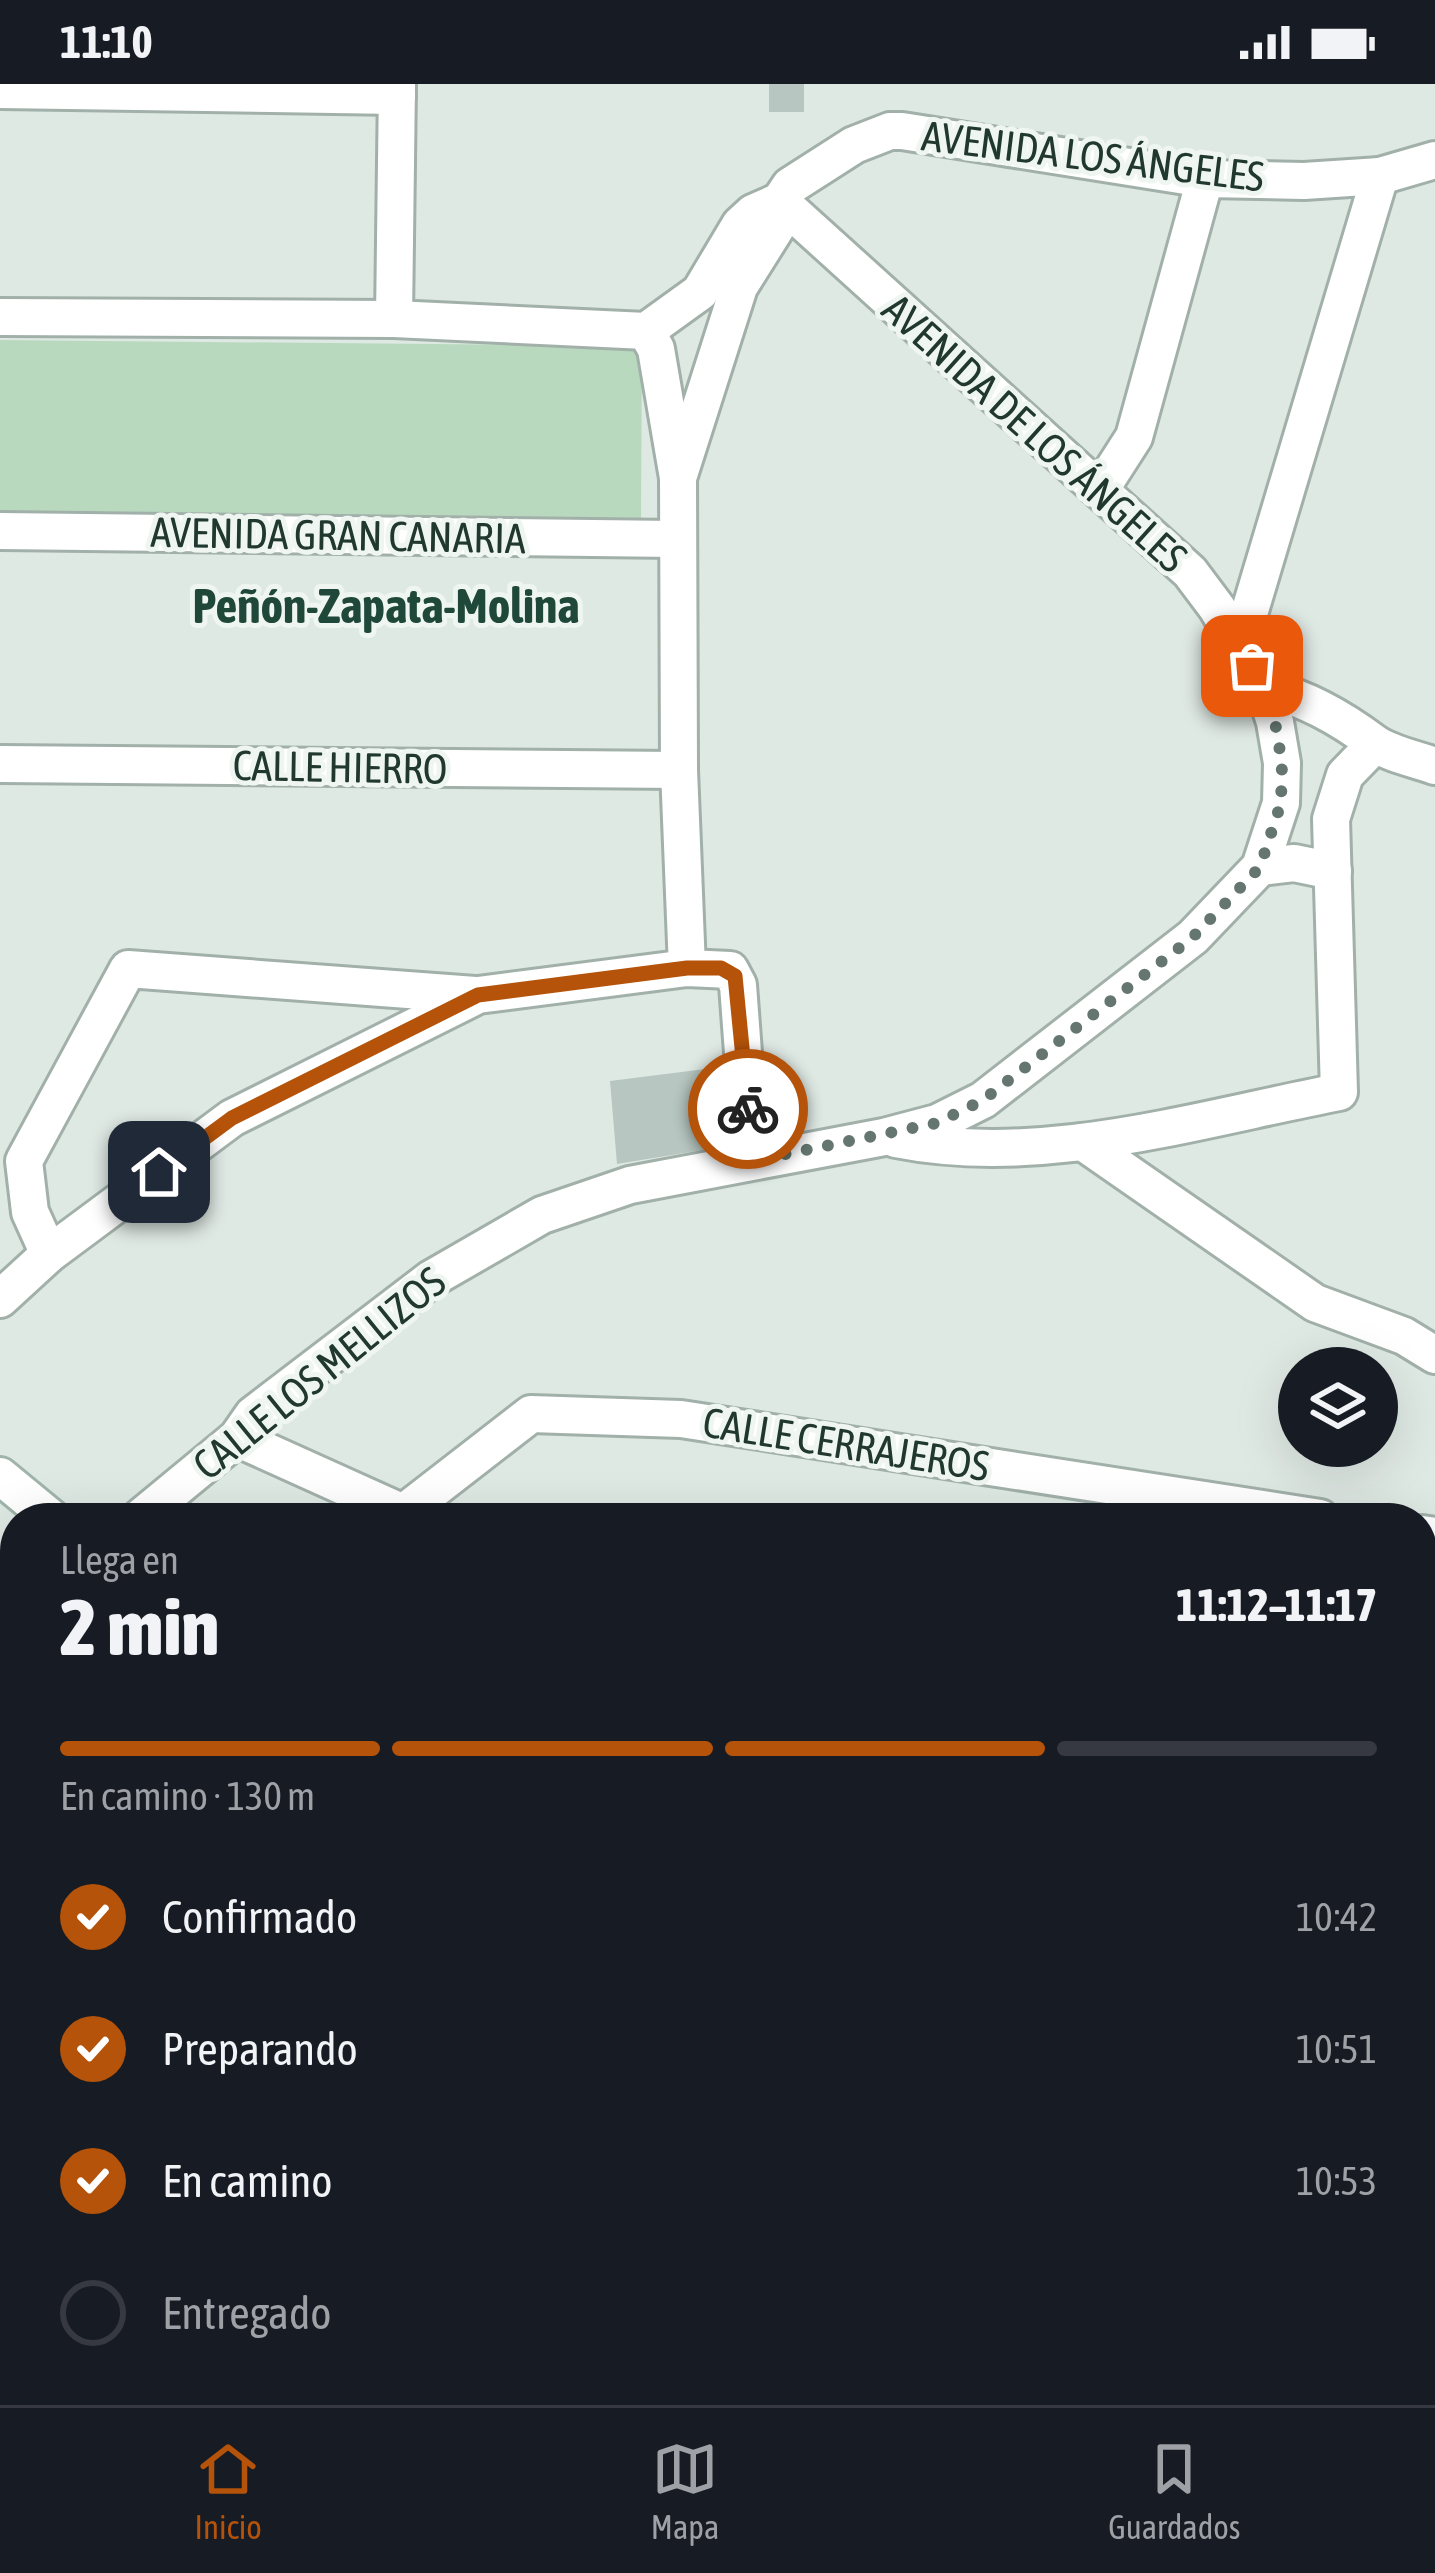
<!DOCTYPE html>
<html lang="es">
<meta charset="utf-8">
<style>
:root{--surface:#171b24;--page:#20242c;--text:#f1f3f6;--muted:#9ea1a6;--line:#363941;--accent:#b45309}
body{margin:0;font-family:"Asap Condensed",sans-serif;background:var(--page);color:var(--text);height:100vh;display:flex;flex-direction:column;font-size:45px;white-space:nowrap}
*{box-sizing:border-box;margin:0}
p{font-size:39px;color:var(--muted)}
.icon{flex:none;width:66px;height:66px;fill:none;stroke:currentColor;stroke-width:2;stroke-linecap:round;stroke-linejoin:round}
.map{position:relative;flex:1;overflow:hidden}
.side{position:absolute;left:0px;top:1419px;width:1437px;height:903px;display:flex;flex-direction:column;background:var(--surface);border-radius:48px 48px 0 0;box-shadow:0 12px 48px #0002}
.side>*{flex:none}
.controls{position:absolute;left:1278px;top:1263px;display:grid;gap:24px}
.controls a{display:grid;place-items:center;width:120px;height:120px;border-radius:50%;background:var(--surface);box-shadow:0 12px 48px #0002;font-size:60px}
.pin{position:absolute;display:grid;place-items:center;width:102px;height:102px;color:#fff;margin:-51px;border-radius:24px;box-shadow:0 6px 18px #0006}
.courier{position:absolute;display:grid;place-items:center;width:120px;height:120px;margin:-60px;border:9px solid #b45309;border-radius:50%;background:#fff;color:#222;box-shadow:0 3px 15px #0007}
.head em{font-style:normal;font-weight:800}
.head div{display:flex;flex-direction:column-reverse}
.head{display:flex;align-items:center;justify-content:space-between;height:204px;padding:0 60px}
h1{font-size:78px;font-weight:800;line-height:90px}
.bar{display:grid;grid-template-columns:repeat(4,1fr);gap:18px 12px;align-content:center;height:144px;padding:0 60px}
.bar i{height:15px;border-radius:9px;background:var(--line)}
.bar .current{background:var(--accent)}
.bar p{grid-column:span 4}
ol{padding:0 60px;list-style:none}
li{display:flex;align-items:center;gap:36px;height:132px}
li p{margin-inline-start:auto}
li .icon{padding:12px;border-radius:50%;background:var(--accent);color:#fff;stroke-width:4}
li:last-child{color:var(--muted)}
li i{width:66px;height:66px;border:6px solid var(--line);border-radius:50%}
.status{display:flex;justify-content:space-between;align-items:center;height:84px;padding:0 60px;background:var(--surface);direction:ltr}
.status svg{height:33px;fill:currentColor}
.tab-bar{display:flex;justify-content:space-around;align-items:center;height:168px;border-top:3px solid var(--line);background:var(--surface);font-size:33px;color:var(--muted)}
.tab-bar a{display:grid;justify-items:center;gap:6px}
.tab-bar .current{color:var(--accent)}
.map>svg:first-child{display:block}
</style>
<div class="status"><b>11:10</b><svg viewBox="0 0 49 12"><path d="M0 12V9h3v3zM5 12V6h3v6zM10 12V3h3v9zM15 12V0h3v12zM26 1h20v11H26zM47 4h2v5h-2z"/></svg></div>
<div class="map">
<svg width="1435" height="2321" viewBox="0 0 1435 2321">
<rect width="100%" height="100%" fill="#dfe9e4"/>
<polygon fill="#b9d9bf" points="0,256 642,262 641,435 0,430"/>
<g fill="#b7c6c0">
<rect x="769" y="0" width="35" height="28"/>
<polygon points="721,983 733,1061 617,1080 610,997"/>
</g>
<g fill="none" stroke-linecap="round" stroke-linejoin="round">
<defs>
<g id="street">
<polyline points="0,6 397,12"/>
<polyline points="0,233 394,235 646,247 700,208 740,141 753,129 780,117"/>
<polyline points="394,235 397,0"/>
<polyline points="646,247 656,265 678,394 679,686 687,884"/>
<polyline points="678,394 739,203 776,144 780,117 790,102 854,61 890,47 902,47 1205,95 1304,97 1380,92 1435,76"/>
<polyline points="1100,406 1134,353 1205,95"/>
<polyline points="0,447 677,455"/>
<polyline points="1240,560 1380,92"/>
<path d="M1264 603C1306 615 1338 632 1373 658 1389 670 1416 675 1435 682"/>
<polyline points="0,680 679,686"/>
<polyline points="1260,783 1294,779 1333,787"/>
<path d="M896 1055C1042 1084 1194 1036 1339 1008L1331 735 1345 691 1375 660"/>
<polyline points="1083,1058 1315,1219 1404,1252 1435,1271"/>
<polyline points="49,1170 30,1128 24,1077 128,885 475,911"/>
<polyline points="0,1215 49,1170 232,1034 478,911 687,884 730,886 738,901 751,1077"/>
<polyline points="237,1354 414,1434"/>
<polyline points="402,1430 531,1330 681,1335 1320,1434"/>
<polyline points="140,1434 237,1354 253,1331 431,1195 542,1131 630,1101 884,1053 937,1039 983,1016 1193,853 1260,783 1281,719 1282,679 1275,638 1264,603 1217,524 1190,488 780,117"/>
<polyline points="1422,1450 1435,1452"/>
<polyline points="0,1774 15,1776"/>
</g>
<g id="secondary">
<polyline points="0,1392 51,1434"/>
<polyline points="1322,2307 1344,2321"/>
</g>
</defs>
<use href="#street" stroke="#a2b0aa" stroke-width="42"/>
<use href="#secondary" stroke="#9fb4ab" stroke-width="42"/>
<use href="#street" stroke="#fff" stroke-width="36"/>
<use href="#secondary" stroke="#fff" stroke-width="36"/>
</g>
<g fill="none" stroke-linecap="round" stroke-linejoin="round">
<polyline stroke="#64766f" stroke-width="12" stroke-dasharray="0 21.6" points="748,1025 752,1077 937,1039 983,1016 1192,854 1260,783 1281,719 1282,679 1275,638 1264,603 1252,582"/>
<polyline stroke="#b45309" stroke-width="15" points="159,1088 232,1034 478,911 687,884 721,884 735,892 748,1025"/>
</g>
<g text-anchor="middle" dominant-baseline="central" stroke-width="10" stroke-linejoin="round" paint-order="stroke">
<g font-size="42" fill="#213830" stroke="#eff6f2">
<text transform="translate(1093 72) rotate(7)">AVENIDA LOS ÁNGELES</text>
<text transform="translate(1035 349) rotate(42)">AVENIDA DE LOS ÁNGELES</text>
<text transform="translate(338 451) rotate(1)">AVENIDA GRAN CANARIA</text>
<text transform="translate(340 683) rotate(1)">CALLE HIERRO</text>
<text transform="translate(319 1289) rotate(-39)">CALLE LOS MELLIZOS</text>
<text transform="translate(846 1360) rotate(9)">CALLE CERRAJEROS</text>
</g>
<g font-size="48" font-weight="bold" fill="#1f483b" stroke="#eff6f2">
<text x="386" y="521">Peñón-Zapata-Molina</text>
</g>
</g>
</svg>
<div class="controls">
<a><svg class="icon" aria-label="layers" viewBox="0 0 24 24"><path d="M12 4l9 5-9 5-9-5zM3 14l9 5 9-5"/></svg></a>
</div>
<div class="pin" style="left:1252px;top:582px;background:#ea580c"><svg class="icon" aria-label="bag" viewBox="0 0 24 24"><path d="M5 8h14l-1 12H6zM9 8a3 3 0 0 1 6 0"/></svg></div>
<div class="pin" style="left:159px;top:1088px;background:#1f2937"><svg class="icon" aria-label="home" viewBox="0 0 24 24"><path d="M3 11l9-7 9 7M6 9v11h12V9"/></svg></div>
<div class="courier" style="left:748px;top:1025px"><svg class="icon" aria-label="bike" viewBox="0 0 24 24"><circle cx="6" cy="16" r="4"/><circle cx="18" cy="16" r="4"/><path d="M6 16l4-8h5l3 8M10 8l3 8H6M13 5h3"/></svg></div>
<section class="side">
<div class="head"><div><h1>2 min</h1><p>Llega en</p></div><em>11:12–11:17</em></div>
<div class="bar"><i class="current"></i><i class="current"></i><i class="current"></i><i></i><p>En camino · 130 m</p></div>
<ol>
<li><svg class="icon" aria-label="check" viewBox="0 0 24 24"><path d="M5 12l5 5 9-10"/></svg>Confirmado<p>10:42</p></li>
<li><svg class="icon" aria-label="check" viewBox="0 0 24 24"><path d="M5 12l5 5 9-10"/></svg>Preparando<p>10:51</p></li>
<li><svg class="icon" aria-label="check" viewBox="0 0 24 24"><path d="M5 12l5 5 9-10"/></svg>En camino<p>10:53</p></li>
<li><i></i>Entregado</li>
</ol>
</section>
</div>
<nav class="tab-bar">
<a class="current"><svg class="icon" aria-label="home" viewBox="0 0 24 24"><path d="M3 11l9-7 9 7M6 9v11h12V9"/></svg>Inicio</a>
<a><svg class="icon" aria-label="map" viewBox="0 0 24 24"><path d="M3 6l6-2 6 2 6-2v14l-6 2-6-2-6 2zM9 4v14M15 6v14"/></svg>Mapa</a>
<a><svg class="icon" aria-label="saved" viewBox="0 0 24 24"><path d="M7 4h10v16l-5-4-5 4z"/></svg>Guardados</a>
</nav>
